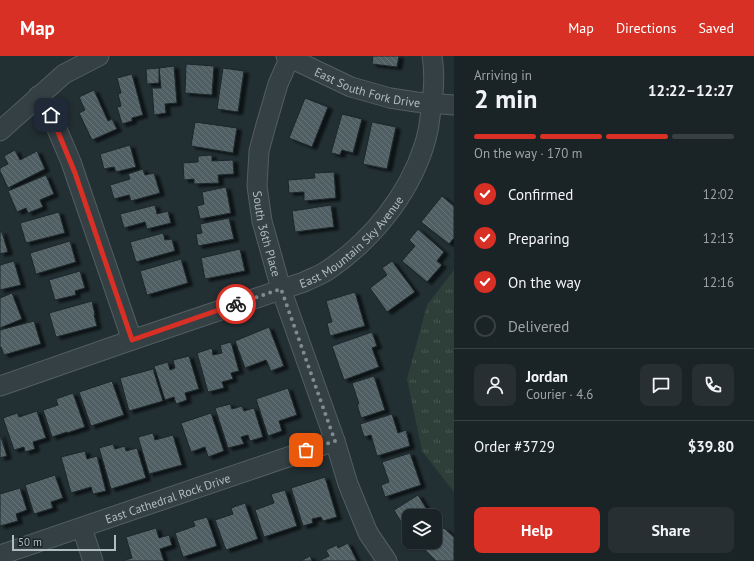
<!DOCTYPE html>
<meta charset="utf-8">
<style>
:root{--surface:#1a2326;--page:#272f32;--text:#f1f3f6;--muted:#9fa4a7;--line:#384043;--accent:#d93025}
body{margin:0;font-family:"PT Sans",sans-serif;background:var(--page);color:var(--text);height:100vh;display:flex;flex-direction:column;font-size:15px;white-space:nowrap}
*{box-sizing:border-box;margin:0}
p{font-size:13px;color:var(--muted)}
.icon{flex:none;width:22px;height:22px;fill:none;stroke:currentColor;stroke-width:2;stroke-linecap:round;stroke-linejoin:round}
.map{position:relative;flex:1;overflow:hidden}
.drawer{display:flex;flex-direction:column;background:var(--surface);width:300px}
.drawer>*{flex:none}
.buttons{position:absolute;left:402px;top:453px;display:grid;gap:8px}
.buttons a{display:grid;place-items:center;width:40px;height:40px;border-radius:8px;background:var(--surface);box-shadow:0 1px 3px #0004,0 0 0 1px var(--line);font-size:20px}
.scale{position:absolute;left:12px;bottom:10px;width:104px;box-sizing:border-box;padding-left:4px;border:2px solid #afbcc1;border-top:0;font-size:11px;line-height:14px;white-space:nowrap;color:#afbcc1;-webkit-text-stroke:3px #1b2529;paint-order:stroke}
.pin{position:absolute;display:grid;place-items:center;width:34px;height:34px;color:#fff;margin:-17px;border-radius:8px;box-shadow:0 2px 6px #0006}
.courier{position:absolute;display:grid;place-items:center;width:40px;height:40px;margin:-20px;border:3px solid #d93025;border-radius:50%;background:#fff;color:#222;box-shadow:0 1px 5px #0007}
.headline em{font-style:normal;font-weight:700}
.headline div{display:flex;flex-direction:column-reverse}
.headline{display:flex;align-items:center;justify-content:space-between;height:68px;padding:0 20px}
h1{font-size:26px;font-weight:700;line-height:30px}
.bar{display:grid;grid-template-columns:repeat(4,1fr);gap:6px 4px;align-content:center;height:48px;padding:0 20px}
.bar i{height:5px;border-radius:3px;background:var(--line)}
.bar .on{background:var(--accent)}
.bar p{grid-column:span 4}
.line{display:flex;align-items:center;gap:10px;padding:0 20px;border-top:1px solid var(--line)}
.line div{flex:1}
.round{display:grid;place-items:center;flex:none;width:42px;height:42px;border-radius:8px;background:var(--page)}
ol{padding:0 20px;list-style:none}
li{display:flex;align-items:center;gap:12px;height:44px}
li p{margin-inline-start:auto}
li .icon{padding:4px;border-radius:50%;background:var(--accent);color:#fff;stroke-width:4}
li:last-child{color:var(--muted)}
li i{width:22px;height:22px;border:2px solid var(--line);border-radius:50%}
.cta{display:flex;gap:8px;margin-top:auto;padding:8px 20px}
.cta a{flex:1;height:46px;border-radius:8px;background:var(--accent);color:#fff;font-size:16px;font-weight:700;line-height:46px;text-align:center}
.cta a+a{background:var(--page);color:var(--text)}
header{display:flex;align-items:center;gap:24px;box-sizing:border-box;height:56px;padding:0 20px;background:var(--accent);color:#fff}
header strong{font-size:19px}
nav{display:flex;gap:22px;margin-inline-start:auto;font-size:14px}
main{display:flex;flex:1;min-height:0}
.map>svg:first-child{display:block}
</style>
<header>
<strong>Map</strong>
<nav><a>Map</a><a>Directions</a><a>Saved</a></nav>
</header>
<main>
<div class="map">
<svg width="454" height="505" viewBox="0 0 454 505">
<defs>
<pattern id="grass-tufts" width="24" height="20" patternUnits="userSpaceOnUse"><rect width="24" height="20" fill="#2d3f38"/><path d="M3 7l-1-3M5 7V3M7 7l1-3M15 17l-1-3M17 17v-4M19 17l1-3" fill="none" stroke="#495953"/></pattern>
<pattern id="building-back-hatch" width="6" height="6" patternUnits="userSpaceOnUse"><rect width="6" height="6" fill="#505e64"/><path d="M-1 5l2 2M0 0l6 6M5-1l2 2" fill="none" stroke="#677378"/></pattern>
<filter id="shadow"><feDropShadow dx="4.5" dy="2.5" stdDeviation="1" flood-color="#0009"/></filter>
</defs>
<rect width="100%" height="100%" fill="#222f33"/>
<polygon fill="url(#grass-tufts)" points="454,214 454,436 422,395 407,323 427,249"/>
<g fill="url(#building-back-hatch)" stroke="#1c272b" filter="url(#shadow)">
<polygon points="373,0 399,0 397,11 372,8"/>
<polygon points="186,8 214,10 212,39 185,37"/>
<polygon points="174,10 177,47 165,48 166,57 154,59 152,32 161,32 159,12"/>
<polygon points="159,12 159,27 147,28 146,13"/>
<polygon points="223,12 244,15 238,56 217,53"/>
<polygon points="132,18 143,59 132,62 132,65 122,68 117,51 121,50 118,38 121,37 117,22"/>
<polygon points="94,34 108,65 112,63 117,73 92,84 79,57 85,54 79,41"/>
<polygon points="305,42 328,51 312,91 289,82"/>
<polygon points="342,58 362,63 353,97 342,94 340,99 331,97"/>
<polygon points="195,66 237,72 233,97 191,90"/>
<polygon points="372,66 396,71 387,113 363,108"/>
<polygon points="130,89 136,111 116,116 114,111 104,113 100,98"/>
<polygon points="15,94 20,104 37,95 45,113 8,132 0,115 0,112 8,108 4,100"/>
<polygon points="212,99 212,105 233,104 234,118 218,119 219,127 194,128 194,123 184,124 183,107 198,106 198,100"/>
<polygon points="143,113 145,119 154,117 160,137 131,145 129,139 114,143 110,129 130,123 128,118"/>
<polygon points="334,116 336,142 304,145 304,136 289,137 288,124 315,122 314,117"/>
<polygon points="46,119 54,138 40,144 43,151 28,157 26,152 17,156 8,135"/>
<polygon points="226,131 231,157 200,163 197,150 204,148 202,136"/>
<polygon points="442,140 454,150 454,182 449,188 421,166"/>
<polygon points="155,149 157,158 168,155 171,167 147,173 145,166 124,172 120,158"/>
<polygon points="331,149 334,171 295,176 292,155"/>
<polygon points="59,156 65,177 26,187 20,167"/>
<polygon points="229,162 234,183 198,190 196,178 202,177 200,168"/>
<polygon points="418,173 444,196 437,205 442,209 427,226 402,205 415,190 409,184"/>
<polygon points="0,176 2,176 8,196 0,198"/>
<polygon points="163,177 165,184 172,183 175,195 136,206 130,186"/>
<polygon points="70,185 76,206 36,218 30,197"/>
<polygon points="240,193 245,215 205,223 201,202"/>
<polygon points="181,203 188,227 147,239 140,215"/>
<polygon points="14,205 21,229 0,234 0,209"/>
<polygon points="392,205 415,236 387,256 370,232 387,219 382,212"/>
<polygon points="80,215 85,232 75,235 76,239 55,244 49,224"/>
<polygon points="355,236 365,270 330,280 327,267 332,266 326,245"/>
<polygon points="12,237 22,263 0,272 0,242"/>
<polygon points="92,245 95,259 94,259 97,270 56,281 49,257"/>
<polygon points="34,265 41,288 4,299 1,291 0,292 0,274"/>
<polygon points="269,271 284,310 271,315 266,304 245,312 235,285"/>
<polygon points="372,276 377,290 372,292 379,311 344,324 332,290"/>
<polygon points="231,286 239,315 231,317 233,323 222,326 224,332 208,336 197,297 212,292 213,299 222,297 220,289"/>
<polygon points="189,300 199,333 185,337 187,344 176,348 174,341 165,344 154,310 168,306 170,314 175,312 173,304"/>
<polygon points="153,313 163,345 129,355 120,322"/>
<polygon points="374,320 385,354 361,362 357,348 359,348 352,327"/>
<polygon points="112,325 124,359 91,370 79,336"/>
<polygon points="288,332 297,359 279,365 282,375 268,380 256,343"/>
<polygon points="73,337 85,371 67,377 67,376 52,381 43,354 58,349 56,343"/>
<polygon points="230,348 232,353 242,350 244,355 254,352 263,381 250,385 248,379 241,381 244,388 228,392 215,352"/>
<polygon points="37,355 46,382 33,386 35,393 25,396 24,391 14,394 3,362 17,357 19,361"/>
<polygon points="211,357 224,395 208,401 205,391 191,396 181,367"/>
<polygon points="392,358 398,377 406,374 410,390 377,400 371,379 364,381 360,368"/>
<polygon points="153,377 155,384 173,379 182,409 149,418 138,381"/>
<polygon points="0,378 7,400 0,402"/>
<polygon points="113,388 115,393 125,390 126,395 137,392 146,422 111,433 99,392"/>
<polygon points="85,395 87,403 97,400 106,435 93,438 91,431 71,437 61,401"/>
<polygon points="410,397 421,429 385,441 381,429 389,426 382,406"/>
<polygon points="55,419 63,442 51,446 53,452 34,458 25,429"/>
<polygon points="325,421 337,461 323,465 321,461 312,463 313,467 303,470 291,432"/>
<polygon points="20,432 27,454 16,458 18,465 0,470 0,438"/>
<polygon points="285,434 297,470 264,481 255,454 274,447 271,438"/>
<polygon points="418,439 431,460 409,460 409,471 405,473 394,454"/>
<polygon points="245,447 258,483 226,494 215,464 233,458 231,452"/>
<polygon points="207,461 217,490 183,501 175,477 195,470 193,465"/>
<polygon points="156,472 159,482 169,479 172,489 160,493 164,505 125,505 125,504 132,502 126,481"/>
<polygon points="444,472 454,481 454,505 436,505 424,493 430,486 435,486 435,481"/>
<polygon points="348,487 357,505 319,505 329,500 326,494 337,489 338,492"/>
<polygon points="310,500 312,505 301,505"/>
</g>
<g fill="none" stroke-linecap="round" stroke-linejoin="round">
<defs>
<g id="minor">
<path id="s1" d="M286 0 351 31 390 42 416 46 454 49"/>
<path id="s2" d="M290 1 278 28 266 69 259 95 257 130 262 165 281 233 335 385 348 428 368 477 387 505"/>
<polyline points="38,40 51,59 71,106 132,284"/>
<polyline points="0,75 64,18 99,0"/>
<path id="s3" d="M0 330 132 284 304 226C312 222 321 219 328 214 371 185 408 140 424 90 428 78 430 64 431 52 434 34 435 17 432 0"/>
<polyline points="82,472 93,505"/>
<path id="s4" d="M0 499 335 385"/>
</g>
</defs>
<use href="#minor" stroke="#525e62" stroke-width="21"/>
<use href="#minor" stroke="#354044" stroke-width="19"/>
</g>
<g fill="none" stroke-linecap="round" stroke-linejoin="round">
<polyline stroke="#7e8b8f" stroke-width="4" stroke-dasharray="0 7.2" points="236,248 281,233 335,385 306,394"/>
<polyline stroke="#d93025" stroke-width="5" points="51,59 75,117 132,284 236,248"/>
</g>
<g text-anchor="middle" dominant-baseline="central" stroke-width="3" stroke-linejoin="round" paint-order="stroke">
<g font-size="12" fill="#afbcc1" stroke="#1b2529">
<text stroke="none"><textPath href="#s1" startOffset="88">East South Fork Drive</textPath></text>
<text stroke="none"><textPath href="#s2" startOffset="183">South 36th Place</textPath></text>
<text stroke="none"><textPath href="#s3" startOffset="384">East Mountain Sky Avenue</textPath></text>
<text stroke="none"><textPath href="#s4" startOffset="177">East Cathedral Rock Drive</textPath></text>
</g>
</g>
</svg>
<div class="buttons">
<a><svg class="icon" aria-label="layers" viewBox="0 0 24 24"><path d="M12 4l9 5-9 5-9-5zM3 14l9 5 9-5"/></svg></a>
</div>
<div class="scale">50 m</div>
<div class="pin" style="left:306px;top:394px;background:#ea580c"><svg class="icon" aria-label="bag" viewBox="0 0 24 24"><path d="M5 8h14l-1 12H6zM9 8a3 3 0 0 1 6 0"/></svg></div>
<div class="pin" style="left:51px;top:59px;background:#1f2937"><svg class="icon" aria-label="home" viewBox="0 0 24 24"><path d="M3 11l9-7 9 7M6 9v11h12V9"/></svg></div>
<div class="courier" style="left:236px;top:248px"><svg class="icon" aria-label="bike" viewBox="0 0 24 24"><circle cx="6" cy="16" r="4"/><circle cx="18" cy="16" r="4"/><path d="M6 16l4-8h5l3 8M10 8l3 8H6M13 5h3"/></svg></div>
</div>
<section class="drawer">
<div class="headline"><div><h1>2 min</h1><p>Arriving in</p></div><em>12:22–12:27</em></div>
<div class="bar"><i class="on"></i><i class="on"></i><i class="on"></i><i></i><p>On the way · 170 m</p></div>
<ol>
<li><svg class="icon" aria-label="check" viewBox="0 0 24 24"><path d="M5 12l5 5 9-10"/></svg>Confirmed<p>12:02</p></li>
<li><svg class="icon" aria-label="check" viewBox="0 0 24 24"><path d="M5 12l5 5 9-10"/></svg>Preparing<p>12:13</p></li>
<li><svg class="icon" aria-label="check" viewBox="0 0 24 24"><path d="M5 12l5 5 9-10"/></svg>On the way<p>12:16</p></li>
<li><i></i>Delivered</li>
</ol>
<div class="line" style="height:72px"><a class="round"><svg class="icon" aria-label="person" viewBox="0 0 24 24"><circle cx="12" cy="8" r="4"/><path d="M4 21q1-7 8-7t8 7"/></svg></a><div><b>Jordan</b><p>Courier · 4.6</p></div><a class="round"><svg class="icon" aria-label="chat" viewBox="0 0 24 24"><path d="M4 5h16v11H9l-5 4z"/></svg></a><a class="round"><svg class="icon" aria-label="phone" viewBox="0 0 24 24"><path d="M5 4h4l2 5-3 2q2 4 5 5l2-3 5 2v4C11 20 4 13 5 4z"/></svg></a></div>
<div class="line" style="height:52px"><div>Order #3729</div><b>$39.80</b></div>
<div class="cta"><a>Help</a><a>Share</a></div>
</section>
</main>
